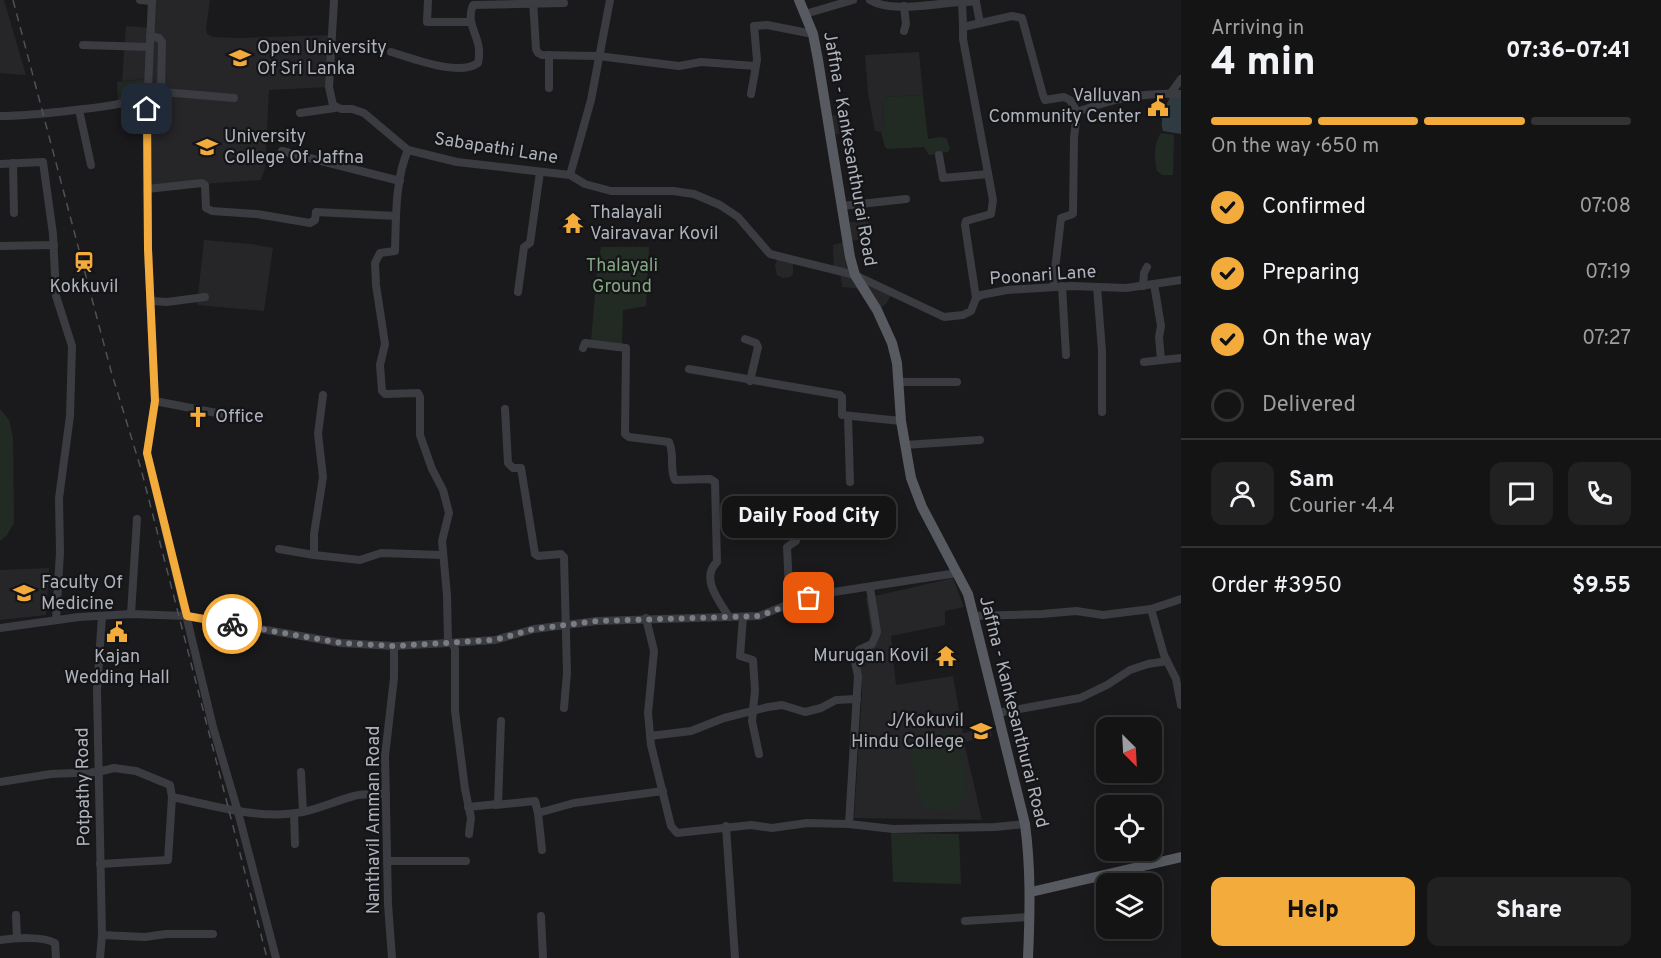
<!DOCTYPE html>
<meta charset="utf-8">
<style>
:root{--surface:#141415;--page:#212122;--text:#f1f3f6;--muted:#9d9ea0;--line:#333334;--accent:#f3ab3c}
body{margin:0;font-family:Overpass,sans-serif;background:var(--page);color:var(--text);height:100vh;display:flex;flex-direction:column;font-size:22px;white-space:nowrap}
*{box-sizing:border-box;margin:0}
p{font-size:20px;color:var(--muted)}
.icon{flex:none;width:33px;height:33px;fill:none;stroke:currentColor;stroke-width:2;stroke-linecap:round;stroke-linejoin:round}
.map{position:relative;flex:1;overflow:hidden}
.drawer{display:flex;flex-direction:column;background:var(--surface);width:480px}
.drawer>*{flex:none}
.needle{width:39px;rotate:156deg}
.buttons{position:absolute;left:1096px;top:717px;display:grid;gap:12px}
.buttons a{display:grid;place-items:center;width:66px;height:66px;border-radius:12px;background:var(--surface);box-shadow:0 3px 15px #0003,0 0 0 2px var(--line);font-size:30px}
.pin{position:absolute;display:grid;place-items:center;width:51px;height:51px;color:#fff;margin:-26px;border-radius:12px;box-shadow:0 3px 9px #0006}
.courier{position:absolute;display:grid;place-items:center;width:60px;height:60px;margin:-30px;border:4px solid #f3ab3c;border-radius:50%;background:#fff;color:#222;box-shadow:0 2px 8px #0007}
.bubble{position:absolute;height:42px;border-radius:12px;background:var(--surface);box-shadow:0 3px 15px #0003,0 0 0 2px var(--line);font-size:20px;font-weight:800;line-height:42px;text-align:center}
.head em{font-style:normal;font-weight:800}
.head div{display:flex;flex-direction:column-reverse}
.head{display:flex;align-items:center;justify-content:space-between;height:102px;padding:0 30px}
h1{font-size:39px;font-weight:800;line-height:45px}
.bar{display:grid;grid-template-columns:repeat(4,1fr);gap:9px 6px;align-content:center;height:72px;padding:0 30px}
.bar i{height:8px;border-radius:4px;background:var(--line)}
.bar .current{background:var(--accent)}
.bar p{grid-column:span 4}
.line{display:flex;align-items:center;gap:15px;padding:0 30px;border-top:2px solid var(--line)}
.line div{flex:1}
.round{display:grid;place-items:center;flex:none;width:63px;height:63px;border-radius:12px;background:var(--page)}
ol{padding:0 30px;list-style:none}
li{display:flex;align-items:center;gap:18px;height:66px}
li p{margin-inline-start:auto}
li .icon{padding:6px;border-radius:50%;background:var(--accent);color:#111;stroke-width:4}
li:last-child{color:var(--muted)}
li i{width:33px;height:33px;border:3px solid var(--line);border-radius:50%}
.action{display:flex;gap:12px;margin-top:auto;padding:12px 30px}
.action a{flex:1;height:69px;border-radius:12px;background:var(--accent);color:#111;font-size:24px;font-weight:800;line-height:69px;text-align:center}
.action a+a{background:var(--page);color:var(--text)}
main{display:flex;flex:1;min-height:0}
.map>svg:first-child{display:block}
</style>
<main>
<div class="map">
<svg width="1181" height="958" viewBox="0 0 1181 958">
<rect width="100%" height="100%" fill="#1a1a1c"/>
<g fill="#262629">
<polygon points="0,0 4,0 26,75 0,73"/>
<polygon points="152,0 210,0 206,28 207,34 213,37 238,38 331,35 329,87 269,90 265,169 261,180 146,188 148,79 122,81 126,26 150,28"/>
<polygon points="919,52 923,95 883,97 884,125 881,132 875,131 868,93 865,55"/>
<polygon points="843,114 849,115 852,123 850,131 846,134 831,134 828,116"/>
<polygon points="863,220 871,224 873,232 866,239 848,241 855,275 893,292 886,304 877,310 862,289 842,287 840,272 834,271 833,245 848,241 845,223"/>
<polygon points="204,240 251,244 273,248 264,311 197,305"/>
<polygon points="778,256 793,260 793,274 790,277 783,278 777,275 775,266"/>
<polygon points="49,568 46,615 0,620 0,570"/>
<polygon points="953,578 964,607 945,611 945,625 891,636 896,685 953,676 963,733 990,728 992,736 964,742 982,820 854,818 862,692 859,656 873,643 866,598"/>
</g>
<g fill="#222b23">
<polygon points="148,79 148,95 118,105 117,82"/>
<polygon points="923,95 928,139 941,137 946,138 950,148 948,152 929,155 924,147 888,149 885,147 881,132 884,125 883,97"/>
<path d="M1161 133 1174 135 1173 175H1162L1157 171C1154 157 1153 146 1161 133Z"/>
<polygon points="601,247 649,247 646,306 623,310 622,347 591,341 597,271"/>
<polygon points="0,409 9,420 13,438 14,523 7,535 0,541"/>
<path d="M936 732H951C964 754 965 774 967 799 952 813 946 813 926 808L917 792 910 751 919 739Z"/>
<polygon points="891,833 959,834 961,884 893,882"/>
</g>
<path fill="#303a41" d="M1181 95V134L1163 131C1159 121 1165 106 1171 96Z"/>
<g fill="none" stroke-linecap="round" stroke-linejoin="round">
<g stroke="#3b3c41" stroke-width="8">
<polyline points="140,0 151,1"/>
<polyline points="152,0 147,109 147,174 148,249 155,401 147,453 213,727 238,812 276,958"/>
<polyline points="334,0 329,87 333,105 341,109 352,109 364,113 408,150 457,162 570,175 585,184 611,191 673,191 694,194 720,205 738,217 770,254 855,275 944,317 963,315 971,311 976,298 981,295 1007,290 1072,286 1126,288 1181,280"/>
<polyline points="428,0 427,22 470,22"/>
<polyline points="533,0 536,49 538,53 542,55 598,56 679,66 701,62 755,66"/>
<path d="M870 0C895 15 946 0 976 2L980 23"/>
<polyline points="962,0 963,27"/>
<polyline points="805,14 853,0"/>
<polyline points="904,31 906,24 904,6"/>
<polyline points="150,36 159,38 162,42 161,90 163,92 234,98"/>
<polyline points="83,45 149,47"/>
<path d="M391 52C412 58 459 77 478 63 484 37 464 27 473 5L564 3"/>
<polyline points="549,55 549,88"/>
<polyline points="751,94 757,60 754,26 767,25 813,34"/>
<polyline points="1170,94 1181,79"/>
<polyline points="79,110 91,165"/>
<polyline points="300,113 335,108"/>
<path d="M0 116C25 116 50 113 75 110 101 107 124 105 148 95"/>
<path d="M408 150C395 179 396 219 395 251L380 253 375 263 376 285 385 344 380 365 382 391 385 394 418 393 420 397V435L432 469 443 490 449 513 442 541 447 595 448 643"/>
<polyline points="282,151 400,181"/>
<polyline points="939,155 943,178 988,174"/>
<polyline points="13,163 14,213"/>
<polyline points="0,164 43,162 53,234 56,296 72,346 70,416 59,498 60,552 56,620"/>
<polyline points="570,175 591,100 610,0"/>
<polyline points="147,189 202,183 205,185 206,208 212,211 257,214 310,223 315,220 316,212 396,216"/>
<polyline points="842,206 906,199"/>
<polyline points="0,246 54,245"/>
<polyline points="1154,284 1161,326 1159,337 1161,360"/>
<polyline points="1062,286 1066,355"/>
<polyline points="1143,286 1144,273 1147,267"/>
<path d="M1053 287 1061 218 1073 214 1074 138 1077 112C1112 99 1144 92 1181 94"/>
<polyline points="1097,287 1102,351 1102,412"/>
<polyline points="518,292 524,247 530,243 540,172"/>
<polyline points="976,298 965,225 966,221 991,214 993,200 963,39 963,27 1012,16 1022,18 1043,95 1045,100 1064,97 1070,100 1077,112"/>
<polyline points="151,301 167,302 205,297"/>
<polyline points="745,339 756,343 758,347 750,381"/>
<path d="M583 348 585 343 626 348 625 434 629 437 669 442C675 454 669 469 675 480L710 479 715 482 717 562C700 578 719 601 729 617"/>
<polyline points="1144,362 1181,358"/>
<polyline points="689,369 840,395 842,397 842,415 901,421"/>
<polyline points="899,382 957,382"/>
<polyline points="155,401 237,417"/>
<polyline points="505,409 508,463 513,468 521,468 535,554 538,556 561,554 564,557 567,673 564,708"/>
<polyline points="848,416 850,482"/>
<polyline points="905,445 980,440"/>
<polyline points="279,549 314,555 314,534 323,477 318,434 323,395"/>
<polyline points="314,555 360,560 381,553 442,555"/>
<polyline points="792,603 789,590 787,547 796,541 796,526"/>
<polyline points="1151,609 1164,655 1176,679 1181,705"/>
<polyline points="131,614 137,519"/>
<polyline points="973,616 1042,614 1076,611 1103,615 1151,609 1181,599"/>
<polyline points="743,617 740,656 753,660 755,690 752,721 759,754"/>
<polyline points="646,618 654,651 648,713 651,745 671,826 677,833 751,825 772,828 807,823 849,824 893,829 995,827 1025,824"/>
<polyline points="0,628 79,617 131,614 187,616 341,643 394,646 448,643 495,640 534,629 597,621 759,616 792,603 827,593 957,573"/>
<polyline points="452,643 455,649 455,711 465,789 471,818 469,834"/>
<polyline points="997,713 1080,698 1107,685 1130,670 1148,664 1167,661"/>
<polyline points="650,736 691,731 724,718 768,707 782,705 805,712 821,708 836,700 857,699"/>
<polyline points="301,772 303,812"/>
<polyline points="0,782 51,774 98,772 114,768 136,771 170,785 172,797 168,860 100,864"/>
<path d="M172 797C211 805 256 819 296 813 316 811 334 801 354 796 364 793 376 794 386 794"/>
<polyline points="496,805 535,801 538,813 574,803 663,791"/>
<polyline points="468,807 498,804 501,721"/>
<polyline points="538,813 542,850"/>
<polyline points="294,814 295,844"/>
<polyline points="849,824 858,676 854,657 859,650 872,644 877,632 870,588"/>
<polyline points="726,826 735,958"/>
<polyline points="388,861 466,861"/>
<polyline points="16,915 17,938"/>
<polyline points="541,916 543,958"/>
<polyline points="965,921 1030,917"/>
<polyline points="102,935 145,937 166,934 213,934"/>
<path d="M0 940C14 938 44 936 55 943L56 958"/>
<polyline points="100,958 102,935 97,690 102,616"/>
<polyline points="392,958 388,904 385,756 394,678 394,646"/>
</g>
<g stroke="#575a60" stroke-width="10">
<path d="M799 0 813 34 818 60 850 257 855 275 877 310 892 343 897 363 901 421 911 478 922 507 968 594 1025 824C1031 869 1030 912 1028 958"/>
<polyline points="1031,892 1181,857"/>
</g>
<polyline stroke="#4e5156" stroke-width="1.5" stroke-dasharray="8 6" stroke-linecap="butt" points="13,0 111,371 141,469 267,958"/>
</g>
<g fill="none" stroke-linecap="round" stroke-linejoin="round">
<polyline stroke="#7a7d84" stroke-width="6" stroke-dasharray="0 10.8" points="232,624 341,643 394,646 495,640 534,629 597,621 759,616 809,598"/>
<polyline stroke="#f3ab3c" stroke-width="8" points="147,109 148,249 155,401 147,453 187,616 232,624"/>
</g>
<defs>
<symbol id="university-bare" viewBox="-9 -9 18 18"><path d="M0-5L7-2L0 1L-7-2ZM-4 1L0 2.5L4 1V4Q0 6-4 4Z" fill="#f3ab3c" stroke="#151517" stroke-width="2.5" paint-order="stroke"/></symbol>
<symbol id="civic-bare" viewBox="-9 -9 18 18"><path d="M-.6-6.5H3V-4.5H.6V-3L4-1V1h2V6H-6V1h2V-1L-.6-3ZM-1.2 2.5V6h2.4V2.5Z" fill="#f3ab3c" stroke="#151517" stroke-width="2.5" paint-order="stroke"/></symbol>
<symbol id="temple-bare" viewBox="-9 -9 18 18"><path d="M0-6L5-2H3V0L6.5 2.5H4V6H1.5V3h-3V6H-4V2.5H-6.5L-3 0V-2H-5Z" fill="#f3ab3c" stroke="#151517" stroke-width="2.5" paint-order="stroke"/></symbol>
<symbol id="station-bare" viewBox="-9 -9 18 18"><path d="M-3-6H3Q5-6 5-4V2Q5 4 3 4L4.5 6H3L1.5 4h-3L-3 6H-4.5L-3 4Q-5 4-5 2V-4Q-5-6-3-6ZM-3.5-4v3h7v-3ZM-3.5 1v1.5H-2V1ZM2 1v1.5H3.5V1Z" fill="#f3ab3c" stroke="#151517" stroke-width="2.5" paint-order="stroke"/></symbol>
<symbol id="church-bare" viewBox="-9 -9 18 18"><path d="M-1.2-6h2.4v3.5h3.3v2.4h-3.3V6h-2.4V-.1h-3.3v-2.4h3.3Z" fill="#f3ab3c" stroke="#151517" stroke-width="2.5" paint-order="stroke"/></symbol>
<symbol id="school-bare" viewBox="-9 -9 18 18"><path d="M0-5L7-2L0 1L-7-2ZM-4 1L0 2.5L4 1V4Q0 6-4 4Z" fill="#f3ab3c" stroke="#151517" stroke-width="2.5" paint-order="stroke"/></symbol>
</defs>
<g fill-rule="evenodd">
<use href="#university-bare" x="225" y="43" width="30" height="30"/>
<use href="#civic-bare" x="1143" y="91" width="30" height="30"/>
<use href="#university-bare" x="192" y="132" width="30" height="30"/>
<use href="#temple-bare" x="558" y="208" width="30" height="30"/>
<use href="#station-bare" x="69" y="247" width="30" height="30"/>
<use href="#church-bare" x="183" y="402" width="30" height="30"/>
<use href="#university-bare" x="9" y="578" width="30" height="30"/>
<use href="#civic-bare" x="102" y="617" width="30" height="30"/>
<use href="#temple-bare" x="931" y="641" width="30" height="30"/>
<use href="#school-bare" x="966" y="716" width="30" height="30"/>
</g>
<g text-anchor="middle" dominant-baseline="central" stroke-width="4.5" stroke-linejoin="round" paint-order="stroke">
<g font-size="18" fill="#adb2bc" stroke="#151517" text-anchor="start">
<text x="257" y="48">Open University<tspan x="257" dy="21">Of Sri Lanka</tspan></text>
<text x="1141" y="96" text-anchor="end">Valluvan<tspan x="1141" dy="21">Community Center</tspan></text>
<text x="224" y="137">University<tspan x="224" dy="21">College Of Jaffna</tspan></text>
<text x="590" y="213">Thalayali<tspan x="590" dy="21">Vairavavar Kovil</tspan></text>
<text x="84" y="287" text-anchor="middle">Kokkuvil</text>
<text x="215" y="417">Office</text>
<text x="41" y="583">Faculty Of<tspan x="41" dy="21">Medicine</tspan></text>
<text x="929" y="656" text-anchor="end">Murugan Kovil</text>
<text x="117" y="657" text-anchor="middle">Kajan<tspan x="117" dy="21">Wedding Hall</tspan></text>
<text x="964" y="721" text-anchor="end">J/Kokuvil<tspan x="964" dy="21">Hindu College</tspan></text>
</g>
<g font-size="18" fill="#adb2bc" stroke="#151517">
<text transform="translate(496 149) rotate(9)">Sabapathi Lane</text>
<text transform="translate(849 149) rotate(80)">Jaffna - Kankesanthurai Road</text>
<text transform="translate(1043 276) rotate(-4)">Poonari Lane</text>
<text transform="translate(1013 712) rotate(76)">Jaffna - Kankesanthurai Road</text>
<text transform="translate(84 787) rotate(-91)">Potpathy Road</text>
<text transform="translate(374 820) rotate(-90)">Nanthavil Amman Road</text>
</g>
<g font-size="18" fill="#84a784" stroke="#151517">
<text x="622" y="266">Thalayali<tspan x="622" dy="21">Ground</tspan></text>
</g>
</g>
</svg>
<div class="buttons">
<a><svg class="needle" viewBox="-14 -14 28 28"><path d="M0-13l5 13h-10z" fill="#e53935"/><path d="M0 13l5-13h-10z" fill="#9d9ea0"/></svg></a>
<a><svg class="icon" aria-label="locate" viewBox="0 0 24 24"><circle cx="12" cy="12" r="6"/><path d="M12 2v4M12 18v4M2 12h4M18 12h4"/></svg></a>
<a><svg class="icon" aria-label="layers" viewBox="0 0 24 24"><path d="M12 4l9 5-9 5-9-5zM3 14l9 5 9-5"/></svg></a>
</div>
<div class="pin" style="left:809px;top:598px;background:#ea580c"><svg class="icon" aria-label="bag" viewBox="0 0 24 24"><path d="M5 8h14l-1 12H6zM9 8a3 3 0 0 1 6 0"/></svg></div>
<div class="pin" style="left:147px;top:109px;background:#1f2937"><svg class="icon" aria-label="home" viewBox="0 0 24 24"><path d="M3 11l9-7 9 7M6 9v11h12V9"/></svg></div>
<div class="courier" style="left:232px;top:624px"><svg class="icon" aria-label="bike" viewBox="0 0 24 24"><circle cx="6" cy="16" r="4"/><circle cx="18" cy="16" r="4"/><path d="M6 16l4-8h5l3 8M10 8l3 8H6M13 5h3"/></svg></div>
<div class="bubble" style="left:722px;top:496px;width:174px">Daily Food City</div>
</div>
<section class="drawer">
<div class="head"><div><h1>4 min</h1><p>Arriving in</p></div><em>07:36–07:41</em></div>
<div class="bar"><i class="current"></i><i class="current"></i><i class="current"></i><i></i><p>On the way · 650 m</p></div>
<ol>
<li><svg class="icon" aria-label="check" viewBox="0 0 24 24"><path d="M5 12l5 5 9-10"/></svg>Confirmed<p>07:08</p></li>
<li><svg class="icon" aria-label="check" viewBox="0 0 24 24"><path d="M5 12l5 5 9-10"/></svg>Preparing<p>07:19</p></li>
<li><svg class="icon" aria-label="check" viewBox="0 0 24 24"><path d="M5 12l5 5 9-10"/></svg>On the way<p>07:27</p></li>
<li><i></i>Delivered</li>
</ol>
<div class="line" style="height:108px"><a class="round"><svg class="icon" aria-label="person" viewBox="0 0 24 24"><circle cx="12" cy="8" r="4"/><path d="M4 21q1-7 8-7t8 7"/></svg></a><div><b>Sam</b><p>Courier · 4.4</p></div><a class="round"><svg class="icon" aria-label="chat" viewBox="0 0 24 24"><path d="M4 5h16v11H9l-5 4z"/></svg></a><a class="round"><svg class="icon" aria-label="phone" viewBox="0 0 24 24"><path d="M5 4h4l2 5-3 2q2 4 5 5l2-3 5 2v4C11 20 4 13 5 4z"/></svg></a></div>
<div class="line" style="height:78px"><div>Order #3950</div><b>$9.55</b></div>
<div class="action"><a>Help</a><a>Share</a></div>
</section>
</main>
